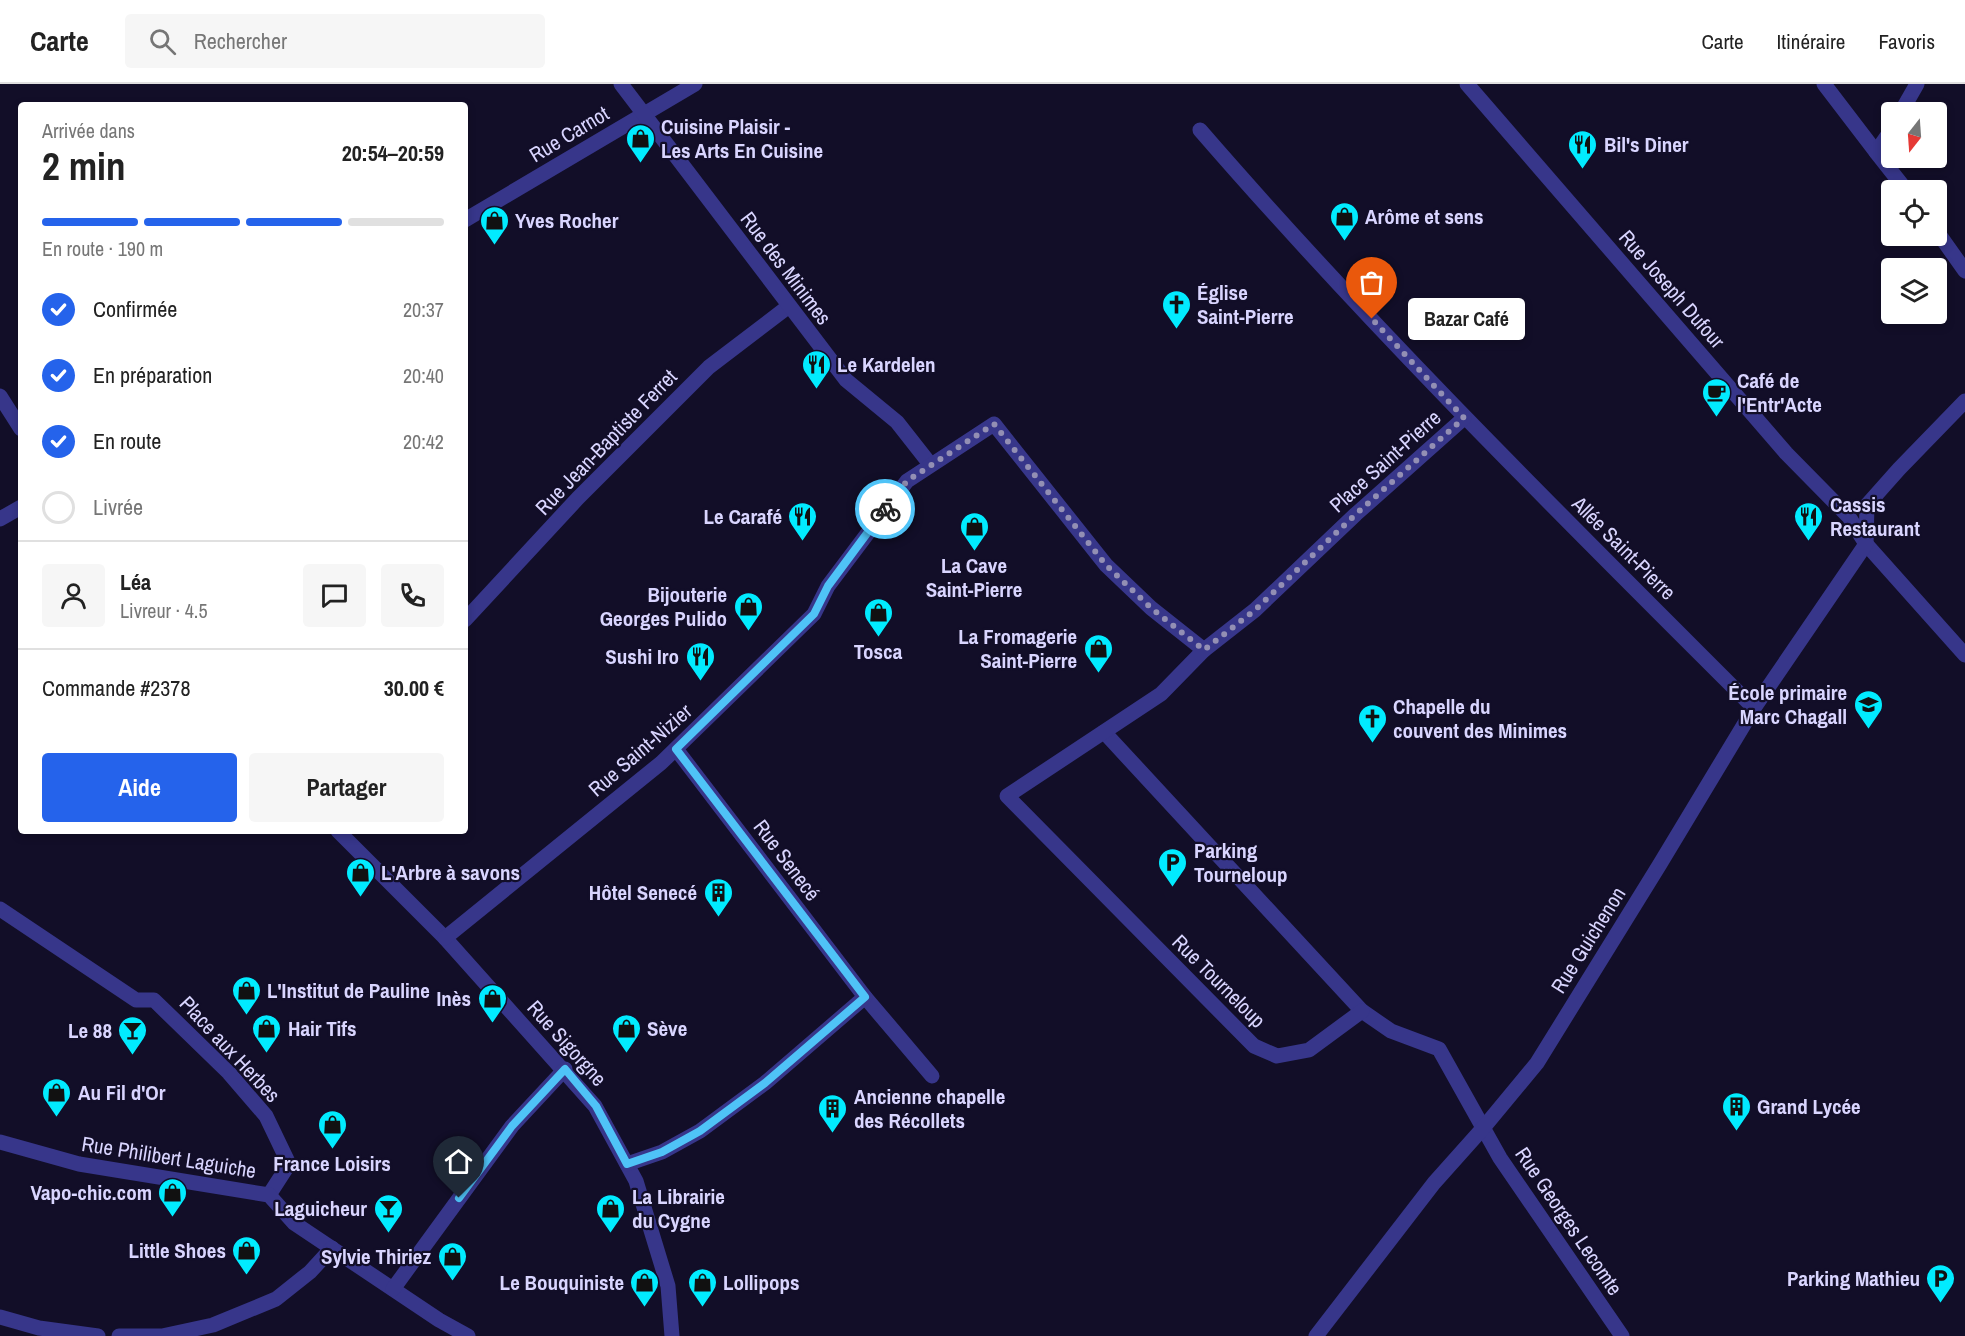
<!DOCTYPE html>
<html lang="fr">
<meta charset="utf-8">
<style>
:root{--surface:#fff;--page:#f6f6f6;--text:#222;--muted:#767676;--line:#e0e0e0;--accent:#2563eb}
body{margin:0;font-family:"Archivo Narrow",sans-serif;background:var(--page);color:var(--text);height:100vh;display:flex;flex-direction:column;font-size:22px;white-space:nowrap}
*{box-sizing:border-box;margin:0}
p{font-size:20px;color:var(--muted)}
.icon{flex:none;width:33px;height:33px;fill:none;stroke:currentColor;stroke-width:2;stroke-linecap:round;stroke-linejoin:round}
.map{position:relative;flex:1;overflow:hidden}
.drawer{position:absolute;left:18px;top:18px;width:450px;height:732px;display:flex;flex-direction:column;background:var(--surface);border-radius:6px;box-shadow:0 3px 9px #0003}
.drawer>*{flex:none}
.needle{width:39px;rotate:197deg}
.fabs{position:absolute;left:1881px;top:18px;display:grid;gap:12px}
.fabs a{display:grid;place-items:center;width:66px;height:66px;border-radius:6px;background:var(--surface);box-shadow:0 3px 9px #0003;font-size:30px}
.pin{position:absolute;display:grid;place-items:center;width:51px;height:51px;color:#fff;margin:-62px -26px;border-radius:50% 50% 50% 0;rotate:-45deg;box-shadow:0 0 6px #0007}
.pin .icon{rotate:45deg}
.courier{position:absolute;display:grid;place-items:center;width:60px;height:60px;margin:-30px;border:4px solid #4fc3f7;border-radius:50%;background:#fff;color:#222;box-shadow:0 2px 8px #0007}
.bubble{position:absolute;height:42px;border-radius:6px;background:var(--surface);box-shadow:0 3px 9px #0003;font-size:20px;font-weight:700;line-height:42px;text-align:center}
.summary em{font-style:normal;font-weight:700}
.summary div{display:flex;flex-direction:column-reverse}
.summary{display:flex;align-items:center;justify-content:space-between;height:102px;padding:0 24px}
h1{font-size:39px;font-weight:700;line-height:45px}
.bar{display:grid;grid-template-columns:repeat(4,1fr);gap:9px 6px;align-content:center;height:72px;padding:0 24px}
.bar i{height:8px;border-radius:4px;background:var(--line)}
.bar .selected{background:var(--accent)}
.bar p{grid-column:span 4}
.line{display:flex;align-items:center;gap:15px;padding:0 24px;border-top:2px solid var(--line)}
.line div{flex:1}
.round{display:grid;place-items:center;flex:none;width:63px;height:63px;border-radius:6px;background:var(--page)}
ol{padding:0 24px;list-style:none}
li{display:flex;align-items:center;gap:18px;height:66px}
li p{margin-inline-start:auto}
li .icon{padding:6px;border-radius:50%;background:var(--accent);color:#fff;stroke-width:4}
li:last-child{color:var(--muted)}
li i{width:33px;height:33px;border:3px solid var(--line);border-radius:50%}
.cta{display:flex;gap:12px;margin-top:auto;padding:12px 24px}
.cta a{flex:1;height:69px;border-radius:6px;background:var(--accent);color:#fff;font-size:24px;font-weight:700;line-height:69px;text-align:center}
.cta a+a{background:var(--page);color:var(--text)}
header{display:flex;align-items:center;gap:36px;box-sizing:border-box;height:84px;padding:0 30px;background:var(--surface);border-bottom:2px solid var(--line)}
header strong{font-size:28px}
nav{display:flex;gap:33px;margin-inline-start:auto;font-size:21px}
.search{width:420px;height:54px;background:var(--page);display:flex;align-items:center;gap:15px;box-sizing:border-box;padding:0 21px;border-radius:6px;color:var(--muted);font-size:22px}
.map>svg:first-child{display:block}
</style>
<header>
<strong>Carte</strong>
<div class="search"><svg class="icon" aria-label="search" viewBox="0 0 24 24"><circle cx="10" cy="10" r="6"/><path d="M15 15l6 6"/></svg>Rechercher</div>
<nav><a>Carte</a><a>Itinéraire</a><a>Favoris</a></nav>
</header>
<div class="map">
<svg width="1965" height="1252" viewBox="0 0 1965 1252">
<rect width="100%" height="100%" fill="#120e28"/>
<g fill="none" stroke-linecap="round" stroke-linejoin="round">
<g stroke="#37368a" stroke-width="15">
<polyline points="1467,0 1786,369 1849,433 1866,460"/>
<polyline points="1824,0 1876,68"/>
<polyline points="465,136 695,0"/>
<polyline points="0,435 21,423"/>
<polyline points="465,536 578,414 709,283 789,222"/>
</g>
<g stroke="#37368a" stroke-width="15">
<polyline points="621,0 846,296 897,338 930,380"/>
<polyline points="1901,28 1917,0"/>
<polyline points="1892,45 1876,68 1906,106"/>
<path d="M1200 46C1375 248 1565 435 1754 624"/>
<polyline points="1936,146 1965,187"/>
<polyline points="0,312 21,345"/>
<polyline points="1866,460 1867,421 1899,385 1965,317"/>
<polyline points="1866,460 1965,571"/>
<polyline points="1104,648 1362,927 1391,947 1439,965 1500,1074 1622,1252"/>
<polyline points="338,747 445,854 595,1022 636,1097 668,1202 672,1252"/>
<polyline points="0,825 136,916 154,916 229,989 266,1032 289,1080 269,1111"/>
<polyline points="445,854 661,679 814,530 828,502 907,397 994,340 1106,481 1151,524 1204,566"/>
<polyline points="865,913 932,992"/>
<polyline points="1362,927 1309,966 1277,972 1254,962 1007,712 1161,610 1204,566 1255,526 1356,430 1464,334"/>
<polyline points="0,1058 79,1080 269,1111 294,1139 439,1236 468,1252"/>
<polyline points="627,1080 662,1068 700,1047 765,999 865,913 676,665"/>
<polyline points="393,1205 512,1042 565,985"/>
<polyline points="0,1233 39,1244 98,1252"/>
<polyline points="119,1252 162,1252 213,1241 276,1215 310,1188 332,1164"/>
<polyline points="1316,1252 1434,1099 1484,1043 1537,979 1660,780 1754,624 1866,460"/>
</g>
</g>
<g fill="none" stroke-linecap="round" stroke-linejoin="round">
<polyline stroke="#938fb4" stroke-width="6" stroke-dasharray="0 10.8" points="885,425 907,397 994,340 1106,481 1151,524 1204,566 1255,526 1356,430 1464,334 1372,235"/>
<polyline stroke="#4fc3f7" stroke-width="8" points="459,1114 512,1042 565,985 596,1022 627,1080 662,1068 700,1047 765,999 865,913 676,665 814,530 828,502 885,425"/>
</g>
<defs>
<symbol id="shop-pin" viewBox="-11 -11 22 30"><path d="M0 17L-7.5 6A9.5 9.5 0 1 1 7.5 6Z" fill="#01ebff" stroke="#120e28"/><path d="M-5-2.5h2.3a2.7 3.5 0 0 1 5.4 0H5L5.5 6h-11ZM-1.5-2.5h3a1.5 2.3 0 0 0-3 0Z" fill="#111"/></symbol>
<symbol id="restaurant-pin" viewBox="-11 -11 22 30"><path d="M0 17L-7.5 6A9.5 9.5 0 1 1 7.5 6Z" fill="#01ebff" stroke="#120e28"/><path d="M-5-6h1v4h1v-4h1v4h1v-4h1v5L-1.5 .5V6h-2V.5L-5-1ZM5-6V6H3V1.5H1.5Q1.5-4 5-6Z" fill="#111"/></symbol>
<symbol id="church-pin" viewBox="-11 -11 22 30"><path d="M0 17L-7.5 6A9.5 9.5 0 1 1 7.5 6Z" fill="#01ebff" stroke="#120e28"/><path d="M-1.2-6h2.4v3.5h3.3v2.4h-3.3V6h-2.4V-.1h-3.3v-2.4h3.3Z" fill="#111"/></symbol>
<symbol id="cafe-pin" viewBox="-11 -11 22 30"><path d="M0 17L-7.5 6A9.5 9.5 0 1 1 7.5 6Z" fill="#01ebff" stroke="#120e28"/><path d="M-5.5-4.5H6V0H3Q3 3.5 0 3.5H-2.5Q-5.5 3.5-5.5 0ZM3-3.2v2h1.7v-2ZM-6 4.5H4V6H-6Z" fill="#111"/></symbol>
<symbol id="school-pin" viewBox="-11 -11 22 30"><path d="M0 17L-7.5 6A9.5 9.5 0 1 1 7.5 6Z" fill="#01ebff" stroke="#120e28"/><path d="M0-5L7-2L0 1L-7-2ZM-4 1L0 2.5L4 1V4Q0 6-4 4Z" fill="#111"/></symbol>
<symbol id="parking-pin" viewBox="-11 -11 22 30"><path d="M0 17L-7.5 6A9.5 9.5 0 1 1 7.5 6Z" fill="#01ebff" stroke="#120e28"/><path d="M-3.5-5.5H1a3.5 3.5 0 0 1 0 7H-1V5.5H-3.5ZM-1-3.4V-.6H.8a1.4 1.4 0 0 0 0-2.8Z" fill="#111"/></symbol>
<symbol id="building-pin" viewBox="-11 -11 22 30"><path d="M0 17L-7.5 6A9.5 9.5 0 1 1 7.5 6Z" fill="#01ebff" stroke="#120e28"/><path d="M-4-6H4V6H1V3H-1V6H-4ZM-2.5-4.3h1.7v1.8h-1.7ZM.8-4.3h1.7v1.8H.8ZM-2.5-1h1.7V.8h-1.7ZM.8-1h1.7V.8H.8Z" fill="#111"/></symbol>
<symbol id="bar-pin" viewBox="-11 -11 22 30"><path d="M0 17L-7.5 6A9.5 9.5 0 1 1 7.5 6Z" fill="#01ebff" stroke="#120e28"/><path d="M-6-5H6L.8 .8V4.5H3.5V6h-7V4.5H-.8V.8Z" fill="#111"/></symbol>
</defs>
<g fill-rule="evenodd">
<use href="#shop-pin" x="624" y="38" width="33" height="45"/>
<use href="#restaurant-pin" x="1566" y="44" width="33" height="45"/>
<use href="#shop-pin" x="1328" y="116" width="33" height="45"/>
<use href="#shop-pin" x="478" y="120" width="33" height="45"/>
<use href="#church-pin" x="1160" y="204" width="33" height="45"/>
<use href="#restaurant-pin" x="800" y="264" width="33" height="45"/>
<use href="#cafe-pin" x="1700" y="292" width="33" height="45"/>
<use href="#restaurant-pin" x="786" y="416" width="33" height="45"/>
<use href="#restaurant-pin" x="1792" y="416" width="33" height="45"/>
<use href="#shop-pin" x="958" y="426" width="33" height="45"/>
<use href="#shop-pin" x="732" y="506" width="33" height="45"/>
<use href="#shop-pin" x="862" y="512" width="33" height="45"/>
<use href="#shop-pin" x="1082" y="548" width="33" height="45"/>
<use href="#restaurant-pin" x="684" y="556" width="33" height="45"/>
<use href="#school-pin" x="1852" y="604" width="33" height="45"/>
<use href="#church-pin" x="1356" y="618" width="33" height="45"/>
<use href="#parking-pin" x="1156" y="762" width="33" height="45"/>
<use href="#shop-pin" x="344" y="772" width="33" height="45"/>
<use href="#building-pin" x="702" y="792" width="33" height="45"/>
<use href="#shop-pin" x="230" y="890" width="33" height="45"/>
<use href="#shop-pin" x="476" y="898" width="33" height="45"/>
<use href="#shop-pin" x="250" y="928" width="33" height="45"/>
<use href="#shop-pin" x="610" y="928" width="33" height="45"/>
<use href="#bar-pin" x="116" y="930" width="33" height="45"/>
<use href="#shop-pin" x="40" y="992" width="33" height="45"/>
<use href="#building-pin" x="1720" y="1006" width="33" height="45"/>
<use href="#building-pin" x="816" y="1008" width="33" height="45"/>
<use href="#shop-pin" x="316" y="1024" width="33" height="45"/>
<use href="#shop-pin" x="156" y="1092" width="33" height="45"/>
<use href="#bar-pin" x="372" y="1108" width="33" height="45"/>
<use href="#shop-pin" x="594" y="1108" width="33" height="45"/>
<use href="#shop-pin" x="230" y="1150" width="33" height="45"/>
<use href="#shop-pin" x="436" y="1156" width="33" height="45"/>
<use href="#parking-pin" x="1924" y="1178" width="33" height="45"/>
<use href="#shop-pin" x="628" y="1182" width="33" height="45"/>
<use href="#shop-pin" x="686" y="1182" width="33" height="45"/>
</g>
<g text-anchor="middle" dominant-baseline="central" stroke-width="4.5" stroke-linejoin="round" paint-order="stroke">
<g font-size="21" font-weight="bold" fill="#d9d5ff" stroke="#120e28" text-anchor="start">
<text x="661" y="42">Cuisine Plaisir -<tspan x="661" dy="24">Les Arts En Cuisine</tspan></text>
<text x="1604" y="60">Bil's Diner</text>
<text x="1365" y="132">Arôme et sens</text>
<text x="515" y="136">Yves Rocher</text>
<text x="1197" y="208">Église<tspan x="1197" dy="24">Saint-Pierre</tspan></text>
<text x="837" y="280">Le Kardelen</text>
<text x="1737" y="296">Café de<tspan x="1737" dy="24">l'Entr'Acte</tspan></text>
<text x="1830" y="420">Cassis<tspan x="1830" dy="24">Restaurant</tspan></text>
<text x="782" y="432" text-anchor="end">Le Carafé</text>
<text x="974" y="481" text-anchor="middle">La Cave<tspan x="974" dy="24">Saint-Pierre</tspan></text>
<text x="727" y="510" text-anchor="end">Bijouterie<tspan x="727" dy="24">Georges Pulido</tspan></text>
<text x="1077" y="552" text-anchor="end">La Fromagerie<tspan x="1077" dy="24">Saint-Pierre</tspan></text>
<text x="878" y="567" text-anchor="middle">Tosca</text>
<text x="679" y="572" text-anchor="end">Sushi Iro</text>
<text x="1847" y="608" text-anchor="end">École primaire<tspan x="1847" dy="24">Marc Chagall</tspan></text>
<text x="1393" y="622">Chapelle du<tspan x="1393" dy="24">couvent des Minimes</tspan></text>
<text x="1194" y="766">Parking<tspan x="1194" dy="24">Tourneloup</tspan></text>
<text x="381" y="788">L'Arbre à savons</text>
<text x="697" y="808" text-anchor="end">Hôtel Senecé</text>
<text x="267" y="906">L'Institut de Pauline</text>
<text x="471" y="914" text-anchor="end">Inès</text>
<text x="288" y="944">Hair Tifs</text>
<text x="647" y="944">Sève</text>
<text x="112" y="946" text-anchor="end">Le 88</text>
<text x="78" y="1008">Au Fil d'Or</text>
<text x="854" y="1012">Ancienne chapelle<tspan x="854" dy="24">des Récollets</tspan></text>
<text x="1757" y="1022">Grand Lycée</text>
<text x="332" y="1079" text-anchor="middle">France Loisirs</text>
<text x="152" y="1108" text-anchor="end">Vapo-chic.com</text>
<text x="632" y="1112">La Librairie<tspan x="632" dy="24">du Cygne</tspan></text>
<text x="367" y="1124" text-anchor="end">Laguicheur</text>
<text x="226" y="1166" text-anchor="end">Little Shoes</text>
<text x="431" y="1172" text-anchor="end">Sylvie Thiriez</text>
<text x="1920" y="1194" text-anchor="end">Parking Mathieu</text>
<text x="624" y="1198" text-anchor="end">Le Bouquiniste</text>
<text x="723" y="1198">Lollipops</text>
</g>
<g font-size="21" fill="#d9d5ff" stroke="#120e28">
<text transform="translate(569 50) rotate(-31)">Rue Carnot</text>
<text transform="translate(786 184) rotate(53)">Rue des Minimes</text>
<text transform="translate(1672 205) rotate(49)">Rue Joseph Dufour</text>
<text transform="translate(606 358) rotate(-46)">Rue Jean-Baptiste Ferret</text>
<text transform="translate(1385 377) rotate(-42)">Place Saint-Pierre</text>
<text transform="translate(1624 464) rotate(45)">Allée Saint-Pierre</text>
<text transform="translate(640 666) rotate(-41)">Rue Saint-Nizier</text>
<text transform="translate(787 776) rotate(53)">Rue Senecé</text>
<text transform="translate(1588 856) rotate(-58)">Rue Guichenon</text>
<text transform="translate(1219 897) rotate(45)">Rue Tourneloup</text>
<text transform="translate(567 959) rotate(48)">Rue Sigorgne</text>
<text transform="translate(230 965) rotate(47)">Place aux Herbes</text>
<text transform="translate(169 1073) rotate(9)">Rue Philibert Laguiche</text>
<text transform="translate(1569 1137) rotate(56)">Rue Georges Lecomte</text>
</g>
</g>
</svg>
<div class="fabs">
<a><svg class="needle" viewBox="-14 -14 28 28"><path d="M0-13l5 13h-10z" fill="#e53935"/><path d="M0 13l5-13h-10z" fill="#767676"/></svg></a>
<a><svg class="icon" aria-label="locate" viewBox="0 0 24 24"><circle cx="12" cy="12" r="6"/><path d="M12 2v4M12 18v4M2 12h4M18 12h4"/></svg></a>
<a><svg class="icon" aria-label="layers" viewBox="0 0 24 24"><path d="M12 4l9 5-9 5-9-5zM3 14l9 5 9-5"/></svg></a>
</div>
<div class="pin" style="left:1372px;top:235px;background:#ea580c"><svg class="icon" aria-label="bag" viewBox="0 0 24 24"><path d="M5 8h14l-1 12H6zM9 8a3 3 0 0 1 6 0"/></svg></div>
<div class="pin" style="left:459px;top:1114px;background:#1f2937"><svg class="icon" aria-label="home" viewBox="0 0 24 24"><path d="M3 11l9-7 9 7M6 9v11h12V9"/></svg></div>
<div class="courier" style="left:885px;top:425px"><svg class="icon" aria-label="bike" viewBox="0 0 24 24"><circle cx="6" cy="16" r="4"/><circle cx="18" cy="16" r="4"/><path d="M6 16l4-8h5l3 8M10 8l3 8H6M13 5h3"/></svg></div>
<div class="bubble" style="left:1408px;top:214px;width:117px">Bazar Café</div>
<section class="drawer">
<div class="summary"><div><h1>2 min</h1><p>Arrivée dans</p></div><em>20:54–20:59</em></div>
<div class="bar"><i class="selected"></i><i class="selected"></i><i class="selected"></i><i></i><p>En route · 190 m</p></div>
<ol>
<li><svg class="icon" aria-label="check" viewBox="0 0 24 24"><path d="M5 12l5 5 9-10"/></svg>Confirmée<p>20:37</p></li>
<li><svg class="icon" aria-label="check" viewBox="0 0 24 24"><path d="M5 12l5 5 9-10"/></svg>En préparation<p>20:40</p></li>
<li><svg class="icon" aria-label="check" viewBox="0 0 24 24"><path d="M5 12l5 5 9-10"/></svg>En route<p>20:42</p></li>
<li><i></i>Livrée</li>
</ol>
<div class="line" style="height:108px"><a class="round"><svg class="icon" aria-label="person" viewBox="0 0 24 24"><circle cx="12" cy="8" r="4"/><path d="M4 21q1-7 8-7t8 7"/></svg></a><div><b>Léa</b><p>Livreur · 4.5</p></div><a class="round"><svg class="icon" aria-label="chat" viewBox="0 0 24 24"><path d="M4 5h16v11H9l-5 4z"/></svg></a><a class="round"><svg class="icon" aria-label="phone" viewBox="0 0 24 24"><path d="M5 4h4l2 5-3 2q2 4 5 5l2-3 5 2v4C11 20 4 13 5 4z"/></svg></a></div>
<div class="line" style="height:78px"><div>Commande #2378</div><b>30.00 €</b></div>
<div class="cta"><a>Aide</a><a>Partager</a></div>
</section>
</div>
